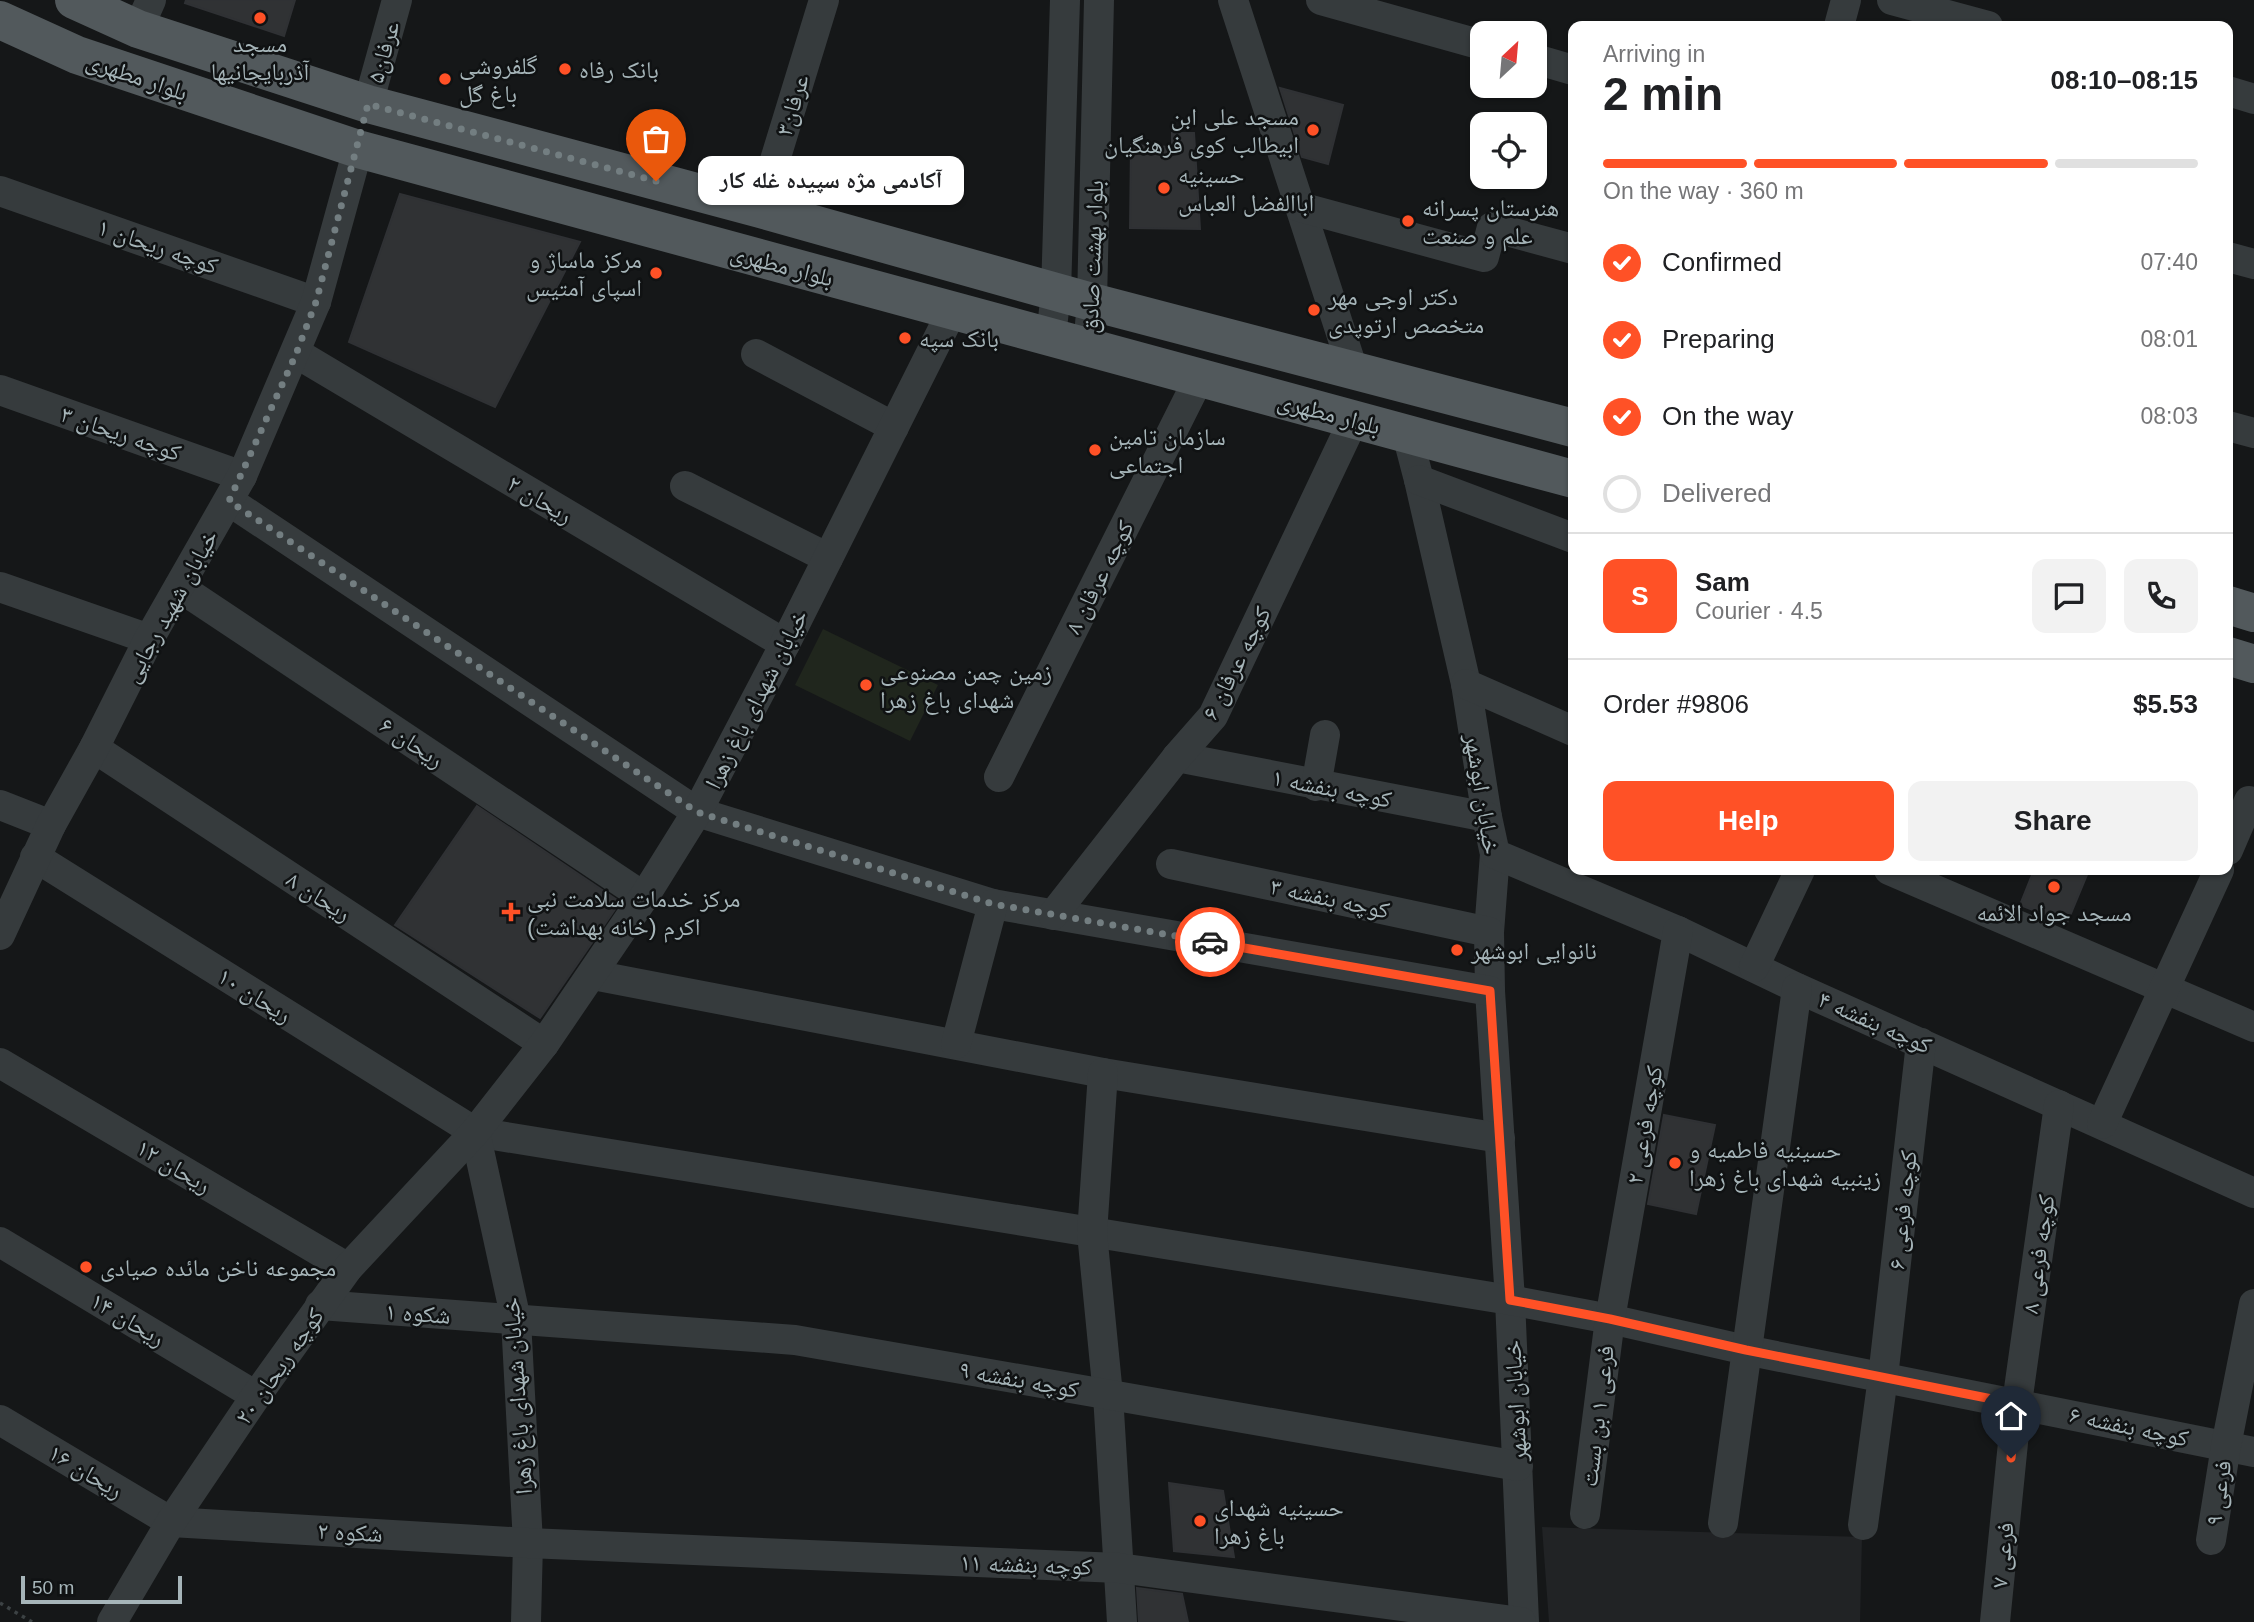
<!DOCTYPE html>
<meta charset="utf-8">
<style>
:root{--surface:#fff;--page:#f2f2f2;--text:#202124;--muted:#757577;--line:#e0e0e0;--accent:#ff5126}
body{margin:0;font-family:Arial,"Noto Naskh Arabic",sans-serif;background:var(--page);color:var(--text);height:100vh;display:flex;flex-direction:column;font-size:26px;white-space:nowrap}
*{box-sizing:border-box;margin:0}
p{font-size:23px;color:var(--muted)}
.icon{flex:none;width:38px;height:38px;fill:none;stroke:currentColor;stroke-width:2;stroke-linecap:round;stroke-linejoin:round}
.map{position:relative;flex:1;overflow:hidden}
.side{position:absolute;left:1568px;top:21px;width:665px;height:854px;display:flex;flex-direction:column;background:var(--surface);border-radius:14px;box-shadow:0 2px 5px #0004}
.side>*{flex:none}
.needle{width:46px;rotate:26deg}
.fabs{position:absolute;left:1470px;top:21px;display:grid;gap:14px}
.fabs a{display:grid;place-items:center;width:77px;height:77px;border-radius:14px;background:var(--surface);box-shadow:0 2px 5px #0004;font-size:35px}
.scale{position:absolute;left:21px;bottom:18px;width:161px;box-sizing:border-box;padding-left:7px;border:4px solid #a6b5b9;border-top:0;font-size:19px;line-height:24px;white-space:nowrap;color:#a6b5b9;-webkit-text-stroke:5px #101213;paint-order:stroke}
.pin{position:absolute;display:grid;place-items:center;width:60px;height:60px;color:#fff;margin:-72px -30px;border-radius:50% 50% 50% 0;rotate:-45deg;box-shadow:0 0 7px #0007}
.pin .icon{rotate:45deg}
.courier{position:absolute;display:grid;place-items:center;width:70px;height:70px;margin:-35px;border:5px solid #ff5126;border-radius:50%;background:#fff;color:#222;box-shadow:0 2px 9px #0007}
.bubble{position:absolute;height:49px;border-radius:14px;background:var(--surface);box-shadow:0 2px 5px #0004;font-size:23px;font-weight:700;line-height:49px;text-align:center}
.head em{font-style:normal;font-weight:700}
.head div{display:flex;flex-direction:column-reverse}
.head{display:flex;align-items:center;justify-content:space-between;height:119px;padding:0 35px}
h1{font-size:46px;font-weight:700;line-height:52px}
.bar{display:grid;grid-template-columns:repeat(4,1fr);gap:10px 7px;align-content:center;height:84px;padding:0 35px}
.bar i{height:9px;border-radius:5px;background:var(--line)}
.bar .current{background:var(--accent)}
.bar p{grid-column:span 4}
.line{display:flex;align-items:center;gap:18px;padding:0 35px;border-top:2px solid var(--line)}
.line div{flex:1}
.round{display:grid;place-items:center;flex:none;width:74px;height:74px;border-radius:14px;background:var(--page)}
ol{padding:0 35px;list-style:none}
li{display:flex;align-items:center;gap:21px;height:77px}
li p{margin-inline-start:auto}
li .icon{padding:7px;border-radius:50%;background:var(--accent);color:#fff;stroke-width:4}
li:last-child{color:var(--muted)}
li i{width:38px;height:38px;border:4px solid var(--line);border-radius:50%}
.action{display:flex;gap:14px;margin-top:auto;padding:14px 35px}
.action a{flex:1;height:80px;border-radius:14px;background:var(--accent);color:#fff;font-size:28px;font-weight:700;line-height:80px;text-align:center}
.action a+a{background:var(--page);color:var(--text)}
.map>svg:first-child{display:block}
</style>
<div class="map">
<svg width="2254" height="1622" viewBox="0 0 2254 1622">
<rect width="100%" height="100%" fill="#151718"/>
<polygon fill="#212325" points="1542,1527 1862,1537 1860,1622 1549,1622"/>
<polygon fill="#20261d" points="823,629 938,685 910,741 795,685"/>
<g fill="#303234" stroke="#2f3134" stroke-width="2">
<polygon points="186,0 295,0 284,36 185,3"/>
<polygon points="1280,88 1343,105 1328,164 1302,157"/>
<polygon points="1172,133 1194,133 1200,229 1130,228 1131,145 1172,147"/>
<polygon points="400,194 580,242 495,407 349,342"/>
<polygon points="477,806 620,902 540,1018 395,925"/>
<polygon points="2034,870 2089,870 2067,923 2020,905"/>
<polygon points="1664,1115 1715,1125 1696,1214 1648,1204"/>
<polygon points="1169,1483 1223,1491 1234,1557 1174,1551"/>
<polygon points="1137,1588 1182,1594 1188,1622 1139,1622"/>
</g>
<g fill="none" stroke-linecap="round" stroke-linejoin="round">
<polyline stroke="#3c4244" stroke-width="3.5" stroke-dasharray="3.5 5" stroke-linecap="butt" points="0,1603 32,1622"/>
<g stroke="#363b3d" stroke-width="30">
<polyline points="1233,0 1353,370"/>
<polyline points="1321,0 1482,45"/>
<polyline points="1892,0 1988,26"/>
<polyline points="1839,26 1846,0"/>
<polyline points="138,29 151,0"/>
<polyline points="1535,59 1573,70"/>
<polyline points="2228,91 2254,99"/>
<polyline points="368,104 397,0"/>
<polyline points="0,191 316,302"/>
<polyline points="1300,207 1484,257 1492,227 1573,249"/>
<polyline points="760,209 824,0"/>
<polyline points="2228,257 2254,264"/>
<polyline points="1051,337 1056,292 1065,0"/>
<polyline points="1088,346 1092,302 1099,0"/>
<polyline points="296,353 785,644"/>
<polyline points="756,354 894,427"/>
<polyline points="0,390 242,476"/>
<polyline points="2228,426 2254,433"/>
<polyline points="1407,434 1419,480 1466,684 1487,817 1495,854 1489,932 1490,991 1510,1300 1524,1622"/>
<polyline points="1419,480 1573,538"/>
<polyline points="685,486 828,558"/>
<polyline points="229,501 697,812 993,904 1490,991"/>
<polyline points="0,587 149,639"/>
<polyline points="179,587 644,897"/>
<polyline points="1466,684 1573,731"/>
<polyline points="94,748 544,1044"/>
<polyline points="1177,757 1487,817"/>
<polyline points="999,777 1199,378"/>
<polyline points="1316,786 1325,735"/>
<polyline points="0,805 51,825"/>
<polyline points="2228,850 2249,801"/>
<polyline points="1495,854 1678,931 1797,988 2254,1193"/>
<polyline points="35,857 475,1132 1510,1300 1610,1319 1746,1350 2254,1452"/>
<polyline points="1171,864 1489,932"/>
<polyline points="1889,870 2254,1027"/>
<polyline points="1053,915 1177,757 1213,716 1354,419"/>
<polyline points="0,935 51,825 94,748 149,639 242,476 316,302 358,149"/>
<polyline points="1754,967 1800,870"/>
<polyline points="593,975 1103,1073 1500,1138"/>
<polyline points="956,1044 993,904"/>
<polyline points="0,1063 348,1268"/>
<polyline points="1103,1073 1092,1233 1108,1395 1122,1622"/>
<polyline points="2102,1124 2219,870"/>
<polyline points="475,1132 516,1320 528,1543 526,1622"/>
<polyline points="0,1242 256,1396"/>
<polyline points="320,1305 795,1340 1518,1466"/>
<polyline points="0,1420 171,1522 528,1543 1119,1568 1521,1622"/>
<polyline points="1585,1514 1610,1319 1678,931"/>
<polyline points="1723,1523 1797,988"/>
<polyline points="1863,1525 1883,1377 1921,1043"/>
<polyline points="2211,1540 2226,1446 2254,1304"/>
<polyline points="112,1622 171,1522 256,1396 348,1268 475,1132 544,1044 644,897 697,812 785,644 952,311"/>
<polyline points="1995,1622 2017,1403 2059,1105"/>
</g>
<g stroke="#52595c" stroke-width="38">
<polyline points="74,0 138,29 368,104 760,209 1092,302 1573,428"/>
<polyline points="0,20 77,55 358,149 1573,479"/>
<polyline points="2228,605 2254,613"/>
<polyline points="2228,656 2254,664"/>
</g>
</g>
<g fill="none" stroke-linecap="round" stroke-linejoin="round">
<polyline stroke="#737e81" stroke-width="7" stroke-dasharray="0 12.6" points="656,181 368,104 316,302 296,354 229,501 697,812 993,904 1210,942"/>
<polyline stroke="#ff5126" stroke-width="9" points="1210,942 1490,991 1510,1300 1610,1319 1746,1350 2017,1404 2011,1458"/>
</g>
<g fill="#ff5126" stroke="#101213" stroke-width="2.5">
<circle cx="260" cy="18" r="7"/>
<circle cx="565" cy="69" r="7"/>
<circle cx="445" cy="79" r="7"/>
<circle cx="1313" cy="130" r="7"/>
<circle cx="1164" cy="188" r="7"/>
<circle cx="1408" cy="221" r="7"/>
<circle cx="656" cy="273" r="7"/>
<circle cx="1314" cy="310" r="7"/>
<circle cx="905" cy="338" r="7"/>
<circle cx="1095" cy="450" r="7"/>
<circle cx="866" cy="685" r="7"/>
<circle cx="2054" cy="887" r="7"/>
<path d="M507.5 901.5h7v7h7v7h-7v7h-7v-7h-7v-7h7z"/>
<circle cx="1457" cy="950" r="7"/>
<circle cx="1675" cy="1163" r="7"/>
<circle cx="86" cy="1267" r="7"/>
<circle cx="1200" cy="1521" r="7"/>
</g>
<g text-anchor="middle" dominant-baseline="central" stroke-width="5" stroke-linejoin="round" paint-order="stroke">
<g font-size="24" fill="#a6b5b9" stroke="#101213" text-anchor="start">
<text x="260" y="43" text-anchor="middle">مسجد<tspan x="260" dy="28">آذربایجانیها</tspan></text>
<text x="459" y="65">گلفروشی<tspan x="459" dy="28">باغ گل</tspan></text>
<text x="579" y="69">بانک رفاه</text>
<text x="1299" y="116" text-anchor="end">مسجد علی ابن<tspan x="1299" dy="28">ابیطالب کوی فرهنگیان</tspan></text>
<text x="1178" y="174">حسینیه<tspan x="1178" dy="28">اباالفضل العباس</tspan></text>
<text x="1422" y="207">هنرستان پسرانه<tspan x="1422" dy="28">علم و صنعت</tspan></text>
<text x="642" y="259" text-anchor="end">مرکز ماساژ و<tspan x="642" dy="28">اسپای آمتیس</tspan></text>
<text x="1328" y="296">دکتر اوجی مهر<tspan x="1328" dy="28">متخصص ارتوپدی</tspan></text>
<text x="919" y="338">بانک سپه</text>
<text x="1109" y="436">سازمان تامین<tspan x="1109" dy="28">اجتماعی</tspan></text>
<text x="880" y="671">زمین چمن مصنوعی<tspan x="880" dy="28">شهدای باغ زهرا</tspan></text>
<text x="527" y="898">مرکز خدمات سلامت نبی<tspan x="527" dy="28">اکرم (خانه بهداشت)</tspan></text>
<text x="2054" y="912" text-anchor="middle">مسجد جواد الائمه</text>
<text x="1471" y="950">نانوایی ابوشهر</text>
<text x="1689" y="1149">حسینیه فاطمیه و<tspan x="1689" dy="28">زینبیه شهدای باغ زهرا</tspan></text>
<text x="100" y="1267">مجموعه ناخن مائده صیادی</text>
<text x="1214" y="1507">حسینیه شهدای<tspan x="1214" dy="28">باغ زهرا</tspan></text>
</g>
<g font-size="24" fill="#a6b5b9" stroke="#101213">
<text transform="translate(383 52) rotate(-74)">عرفان۵</text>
<text transform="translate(137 76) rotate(19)">بلوار مطهری</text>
<text transform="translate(792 105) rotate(-73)">عرفان۳</text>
<text transform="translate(158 246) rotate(19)">کوچه ریحان ۱</text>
<text transform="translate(1092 257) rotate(-88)">بلوار بهشت صادق</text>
<text transform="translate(782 265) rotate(15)">بلوار مطهری</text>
<text transform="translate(1329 413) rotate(15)">بلوار مطهری</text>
<text transform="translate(121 433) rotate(19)">کوچه ریحان ۳</text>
<text transform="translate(540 499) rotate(31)">ریحان ۲</text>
<text transform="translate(1099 577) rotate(-63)">کوچه عرفان ۸</text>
<text transform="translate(170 606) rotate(-61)">خیابان شهید رجایی</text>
<text transform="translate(1236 663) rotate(-63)">کوچه عرفان ۶</text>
<text transform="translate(756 699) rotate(-63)">خیابان شهدای باغ‌ زهرا</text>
<text transform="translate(412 742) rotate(34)">ریحان ۶</text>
<text transform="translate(1332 788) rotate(11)">کوچه بنفشه ۱</text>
<text transform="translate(1483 794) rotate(81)">خیابان ابوشهر</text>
<text transform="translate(319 896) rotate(33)">ریحان ۸</text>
<text transform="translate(1330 898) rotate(12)">کوچه بنفشه ۳</text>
<text transform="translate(255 995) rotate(32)">ریحان ۱۰</text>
<text transform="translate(1875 1022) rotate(24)">کوچه بنفشه ۴</text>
<text transform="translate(1644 1125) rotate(-80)">کوچه فرعی ۲</text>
<text transform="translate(174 1166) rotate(31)">ریحان ۱۲</text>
<text transform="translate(1902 1210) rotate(-84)">کوچه فرعی ۶</text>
<text transform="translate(2038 1254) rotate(-82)">کوچه فرعی ۸</text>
<text transform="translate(418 1313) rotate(4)">شکوه ۱</text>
<text transform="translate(128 1319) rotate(31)">ریحان ۱۴</text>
<text transform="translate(279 1366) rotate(-55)">کوچه ریحان ۲۰</text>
<text transform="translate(1019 1379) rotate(10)">کوچه بنفشه ۹</text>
<text transform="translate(517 1396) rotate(-94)">خیابان شهدای باغ زهرا</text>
<text transform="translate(1515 1401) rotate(-93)">خیابان ابوشهر</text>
<text transform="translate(1597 1416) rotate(-83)">فرعی ۱ بن بست</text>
<text transform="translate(2129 1426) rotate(12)">کوچه بنفشه ۶</text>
<text transform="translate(86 1471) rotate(31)">ریحان ۱۶</text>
<text transform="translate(2218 1493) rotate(-81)">فرعی ۹</text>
<text transform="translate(350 1532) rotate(3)">شکوه ۲</text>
<text transform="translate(2002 1555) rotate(-84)">فرعی ۷</text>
<text transform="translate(1026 1564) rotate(2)">کوچه بنفشه ۱۱</text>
</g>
</g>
</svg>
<div class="fabs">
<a><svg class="needle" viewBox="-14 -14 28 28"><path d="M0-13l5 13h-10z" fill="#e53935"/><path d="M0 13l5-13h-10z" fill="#757577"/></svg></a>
<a><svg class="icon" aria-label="locate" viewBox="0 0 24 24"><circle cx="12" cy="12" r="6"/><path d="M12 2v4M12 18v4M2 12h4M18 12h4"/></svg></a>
</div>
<div class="scale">50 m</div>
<div class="pin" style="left:656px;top:181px;background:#ea580c"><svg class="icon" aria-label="bag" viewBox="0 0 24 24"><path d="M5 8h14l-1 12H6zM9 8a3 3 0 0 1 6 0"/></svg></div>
<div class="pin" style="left:2011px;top:1458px;background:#1f2937"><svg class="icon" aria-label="home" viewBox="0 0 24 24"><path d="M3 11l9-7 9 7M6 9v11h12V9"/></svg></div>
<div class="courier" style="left:1210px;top:942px"><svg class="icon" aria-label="car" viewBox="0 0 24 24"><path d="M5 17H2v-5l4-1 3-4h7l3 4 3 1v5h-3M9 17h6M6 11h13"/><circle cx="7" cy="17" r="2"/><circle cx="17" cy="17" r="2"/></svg></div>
<div class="bubble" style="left:698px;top:156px;width:266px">آکادمی مژه سپیده غله کار</div>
<section class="side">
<div class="head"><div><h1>2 min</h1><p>Arriving in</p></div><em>08:10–08:15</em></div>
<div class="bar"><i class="current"></i><i class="current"></i><i class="current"></i><i></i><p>On the way · 360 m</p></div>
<ol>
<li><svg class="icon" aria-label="check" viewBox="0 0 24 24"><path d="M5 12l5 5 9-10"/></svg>Confirmed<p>07:40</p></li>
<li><svg class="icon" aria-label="check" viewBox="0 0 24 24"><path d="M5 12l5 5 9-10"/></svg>Preparing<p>08:01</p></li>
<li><svg class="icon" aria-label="check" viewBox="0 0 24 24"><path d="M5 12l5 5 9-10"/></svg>On the way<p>08:03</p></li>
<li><i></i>Delivered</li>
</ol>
<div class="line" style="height:126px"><b class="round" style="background:var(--accent);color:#fff">S</b><div><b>Sam</b><p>Courier · 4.5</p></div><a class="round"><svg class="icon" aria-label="chat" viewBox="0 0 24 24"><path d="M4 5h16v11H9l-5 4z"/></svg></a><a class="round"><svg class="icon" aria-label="phone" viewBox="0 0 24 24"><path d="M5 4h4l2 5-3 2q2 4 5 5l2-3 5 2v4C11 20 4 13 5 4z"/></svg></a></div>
<div class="line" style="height:91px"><div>Order #9806</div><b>$5.53</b></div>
<div class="action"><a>Help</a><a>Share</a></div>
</section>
</div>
